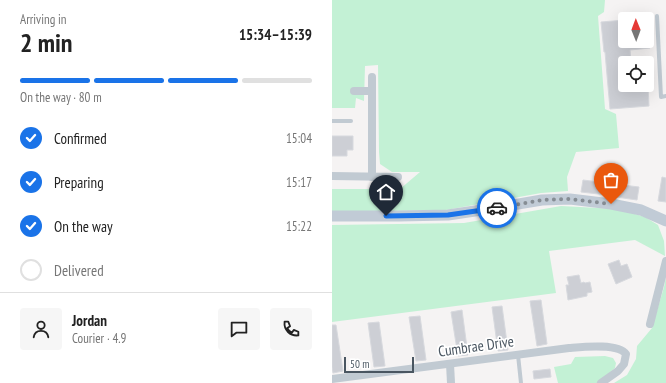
<!DOCTYPE html>
<meta charset="utf-8">
<style>
:root{--surface:#fff;--page:#f6f6f6;--text:#222;--muted:#767676;--line:#e0e0e0;--accent:#1a73e8}
body{margin:0;font-family:"PT Sans Narrow",sans-serif;background:var(--page);color:var(--text);height:100vh;display:flex;flex-direction:column;font-size:15px;white-space:nowrap}
*{box-sizing:border-box;margin:0}
p{font-size:13px;color:var(--muted)}
.icon{flex:none;width:22px;height:22px;fill:none;stroke:currentColor;stroke-width:2;stroke-linecap:round;stroke-linejoin:round}
.map{position:relative;flex:1;overflow:hidden}
.side{display:flex;flex-direction:column;background:var(--surface);width:332px}
.side>*{flex:none}
.needle{width:26px;rotate:359deg}
.buttons{position:absolute;left:286px;top:12px;display:grid;gap:8px}
.buttons a{display:grid;place-items:center;width:36px;height:36px;border-radius:4px;background:var(--surface);box-shadow:0 4px 16px #0002;font-size:20px}
.scale{position:absolute;left:12px;bottom:10px;width:70px;box-sizing:border-box;padding-left:4px;border:2px solid #4a5661;border-top:0;font-size:11px;line-height:14px;white-space:nowrap;color:#4a5661;-webkit-text-stroke:3px #fff;paint-order:stroke}
.pin{position:absolute;display:grid;place-items:center;width:34px;height:34px;color:#fff;margin:-41px -17px;border-radius:50% 50% 50% 0;rotate:-45deg;box-shadow:0 0 4px #0007}
.pin .icon{rotate:45deg}
.courier{position:absolute;display:grid;place-items:center;width:40px;height:40px;margin:-20px;border:3px solid #1a73e8;border-radius:50%;background:#fff;color:#222;box-shadow:0 1px 5px #0007}
.overview em{font-style:normal;font-weight:600}
.overview div{display:flex;flex-direction:column-reverse}
.overview{display:flex;align-items:center;justify-content:space-between;height:68px;padding:0 20px}
h1{font-size:26px;font-weight:600;line-height:30px}
.bar{display:grid;grid-template-columns:repeat(4,1fr);gap:6px 4px;align-content:center;height:48px;padding:0 20px}
.bar i{height:5px;border-radius:3px;background:var(--line)}
.bar .on{background:var(--accent)}
.bar p{grid-column:span 4}
.line{display:flex;align-items:center;gap:10px;padding:0 20px;border-top:1px solid var(--line)}
.line div{flex:1}
.round{display:grid;place-items:center;flex:none;width:42px;height:42px;border-radius:4px;background:var(--page)}
ol{padding:0 20px;list-style:none}
li{display:flex;align-items:center;gap:12px;height:44px}
li p{margin-inline-start:auto}
li .icon{padding:4px;border-radius:50%;background:var(--accent);color:#fff;stroke-width:4}
li:last-child{color:var(--muted)}
li i{width:22px;height:22px;border:2px solid var(--line);border-radius:50%}
main{display:flex;flex:1;min-height:0}
.map>svg:first-child{display:block}
</style>
<main>
<section class="side">
<div class="overview"><div><h1>2 min</h1><p>Arriving in</p></div><em>15:34–15:39</em></div>
<div class="bar"><i class="on"></i><i class="on"></i><i class="on"></i><i></i><p>On the way · 80 m</p></div>
<ol>
<li><svg class="icon" aria-label="check" viewBox="0 0 24 24"><path d="M5 12l5 5 9-10"/></svg>Confirmed<p>15:04</p></li>
<li><svg class="icon" aria-label="check" viewBox="0 0 24 24"><path d="M5 12l5 5 9-10"/></svg>Preparing<p>15:17</p></li>
<li><svg class="icon" aria-label="check" viewBox="0 0 24 24"><path d="M5 12l5 5 9-10"/></svg>On the way<p>15:22</p></li>
<li><i></i>Delivered</li>
</ol>
<div class="line" style="height:72px"><a class="round"><svg class="icon" aria-label="person" viewBox="0 0 24 24"><circle cx="12" cy="8" r="4"/><path d="M4 21q1-7 8-7t8 7"/></svg></a><div><b>Jordan</b><p>Courier · 4.9</p></div><a class="round"><svg class="icon" aria-label="chat" viewBox="0 0 24 24"><path d="M4 5h16v11H9l-5 4z"/></svg></a><a class="round"><svg class="icon" aria-label="phone" viewBox="0 0 24 24"><path d="M5 4h4l2 5-3 2q2 4 5 5l2-3 5 2v4C11 20 4 13 5 4z"/></svg></a></div>
</section>
<div class="map">
<svg width="334" height="383" viewBox="0 0 334 383">
<rect width="100%" height="100%" fill="#f5f3f3"/>
<g fill="#c3f1d5">
<polygon points="0,0 273,0 272,12 266,16 273,109 284,114 287,148 244,152 235,177 236,191 209,193 114,210 0,212 0,189 68,189 88,172 60,172 48,164 47,152 46,65 33,66 32,101 24,98 23,108 0,108"/>
<polygon points="229,206 286,209 313,217 326,225 332,241 333,256 303,240 217,251 224,293 0,322 0,225 132,223"/>
<polygon points="334,277 334,383 282,383 295,375 304,359 305,346 320,328 332,287"/>
<polygon points="273,356 281,358 284,363 283,368 265,383 226,383 222,367 239,364 243,357"/>
</g>
<g fill="#cdcfd5" stroke="#d7d9de">
<polygon points="293,20 293,41 317,41 318,48 298,50 299,63 293,63 293,85 316,85 317,106 278,109 273,52 272,52 269,22"/>
<polygon points="0,136 21,136 21,150 15,150 15,156 0,156"/>
<polygon points="330,177 334,178 334,202 326,201"/>
<polygon points="251,180 307,187 305,200 284,197 284,196 249,192"/>
<polygon points="287,260 289,266 295,264 300,277 284,284 276,264"/>
<polygon points="247,275 249,283 252,282 253,283 258,282 260,292 255,293 255,296 236,300 234,285 237,285 235,277"/>
<polygon points="209,300 215,344 205,346 198,301"/>
<polygon points="170,306 176,350 166,351 160,307"/>
<polygon points="130,310 136,355 126,356 119,312"/>
<polygon points="88,316 94,360 84,361 77,317"/>
<polygon points="47,322 53,366 42,367 36,323"/>
<polygon points="0,325 4,325 11,371 1,373 0,367"/>
<polygon points="218,369 219,377 202,379 201,371"/>
</g>
<g fill="none" stroke-linecap="round" stroke-linejoin="round">
<g stroke="#c1cad2" stroke-width="4">
<polyline points="325,16 329,97 334,96"/>
<polyline points="0,121 19,121"/>
<polyline points="186,355 189,383"/>
</g>
<g stroke="#c1cad2" stroke-width="8">
<polyline points="22,91 40,91"/>
<polyline points="0,176 66,177"/>
<polyline points="40,177 40,77"/>
<polyline points="318,324 334,261"/>
<polyline points="118,364 119,383"/>
<path d="M0 379 237 348C250 347 286 343 294 354L292 364 286 371 269 383"/>
</g>
<polyline stroke="#c1cbd6" stroke-width="11" points="0,216 67,216 116,215 163,208 210,200 238,199 279,204 309,210 334,221"/>
</g>
<g fill="none" stroke-linecap="round" stroke-linejoin="round">
<polyline stroke="#868d94" stroke-width="4" stroke-dasharray="0 7.2" points="165,208 210,200 238,199 279,204"/>
<polyline stroke="#1a73e8" stroke-width="5" points="54,216 116,215 165,208"/>
</g>
<g text-anchor="middle" dominant-baseline="central" stroke-width="3.5" stroke-linejoin="round" paint-order="stroke">
<g font-size="15" fill="#4a5661" stroke="#fff">
<text transform="translate(144 346) rotate(-8)">Cumbrae Drive</text>
</g>
</g>
</svg>
<div class="buttons">
<a><svg class="needle" viewBox="-14 -14 28 28"><path d="M0-13l5 13h-10z" fill="#e53935"/><path d="M0 13l5-13h-10z" fill="#767676"/></svg></a>
<a><svg class="icon" aria-label="locate" viewBox="0 0 24 24"><circle cx="12" cy="12" r="6"/><path d="M12 2v4M12 18v4M2 12h4M18 12h4"/></svg></a>
</div>
<div class="scale">50 m</div>
<div class="pin" style="left:279px;top:204px;background:#ea580c"><svg class="icon" aria-label="bag" viewBox="0 0 24 24"><path d="M5 8h14l-1 12H6zM9 8a3 3 0 0 1 6 0"/></svg></div>
<div class="pin" style="left:54px;top:216px;background:#1f2937"><svg class="icon" aria-label="home" viewBox="0 0 24 24"><path d="M3 11l9-7 9 7M6 9v11h12V9"/></svg></div>
<div class="courier" style="left:165px;top:208px"><svg class="icon" aria-label="car" viewBox="0 0 24 24"><path d="M5 17H2v-5l4-1 3-4h7l3 4 3 1v5h-3M9 17h6M6 11h13"/><circle cx="7" cy="17" r="2"/><circle cx="17" cy="17" r="2"/></svg></div>
</div>
</main>
